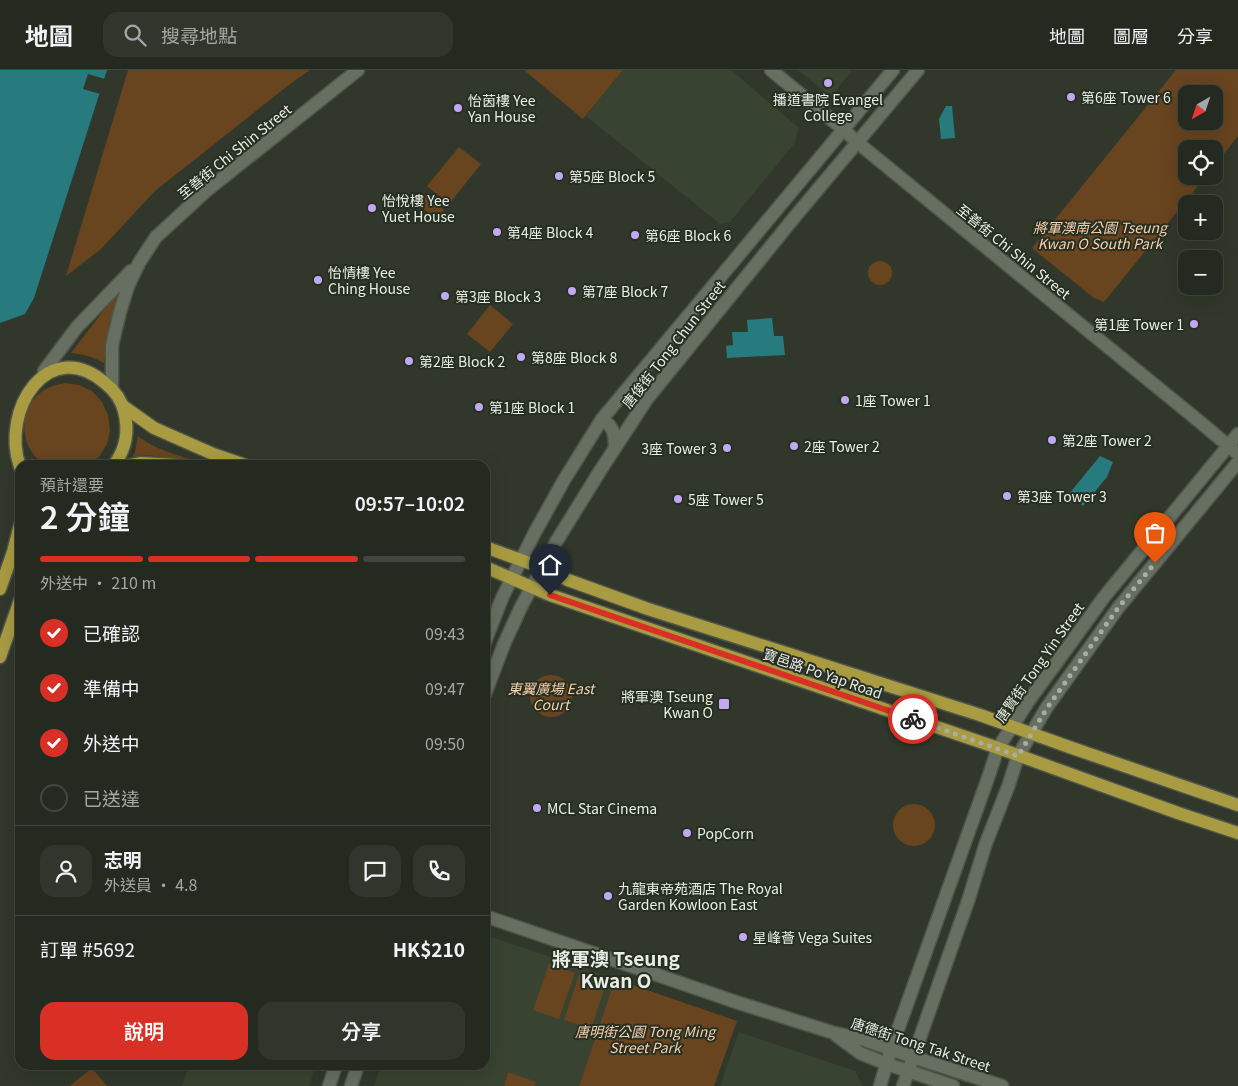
<!DOCTYPE html>
<html lang="zh-TW">
<meta charset="utf-8">
<style>
:root{--surface:#252a20;--page:#31362d;--text:#f1f3f6;--muted:#a3a7a5;--line:#42463e;--accent:#d93025}
body{margin:0;font-family:Georgia,"Noto Sans TC",serif;background:var(--page);color:var(--text);height:100vh;display:flex;flex-direction:column;font-size:19px;white-space:nowrap}
*{box-sizing:border-box;margin:0}
p{font-size:16px;color:var(--muted)}
.icon{flex:none;width:28px;height:28px;fill:none;stroke:currentColor;stroke-width:2;stroke-linecap:round;stroke-linejoin:round}
.map{position:relative;flex:1;overflow:hidden}
.drawer{position:absolute;left:15px;top:390px;width:475px;height:610px;display:flex;flex-direction:column;background:var(--surface);border-radius:15px;box-shadow:0 5px 20px #0002,0 0 0 1px var(--line)}
.drawer>*{flex:none}
.needle{width:32px;rotate:219deg}
.controls{position:absolute;left:1178px;top:15px;display:grid;gap:10px}
.controls a{display:grid;place-items:center;width:45px;height:45px;border-radius:10px;background:var(--surface);box-shadow:0 5px 20px #0002,0 0 0 1px var(--line);font-size:25px}
.pin{position:absolute;display:grid;place-items:center;width:42px;height:42px;color:#fff;margin:-51px -21px;border-radius:50% 50% 50% 0;rotate:-45deg;box-shadow:0 0 5px #0007}
.pin .icon{rotate:45deg}
.courier{position:absolute;display:grid;place-items:center;width:50px;height:50px;margin:-25px;border:4px solid #d93025;border-radius:50%;background:#fff;color:#222;box-shadow:0 1px 6px #0007}
.headline em{font-style:normal;font-weight:600}
.headline div{display:flex;flex-direction:column-reverse}
.headline{display:flex;align-items:center;justify-content:space-between;height:85px;padding:0 25px}
h1{font-size:32px;font-weight:600;line-height:38px}
.bar{display:grid;grid-template-columns:repeat(4,1fr);gap:8px 5px;align-content:center;height:60px;padding:0 25px}
.bar i{height:6px;border-radius:4px;background:var(--line)}
.bar .selected{background:var(--accent)}
.bar p{grid-column:span 4}
.line{display:flex;align-items:center;gap:12px;padding:0 25px;border-top:1px solid var(--line)}
.line div{flex:1}
.round{display:grid;place-items:center;flex:none;width:52px;height:52px;border-radius:15px;background:var(--page)}
ol{padding:0 25px;list-style:none}
li{display:flex;align-items:center;gap:15px;height:55px}
li p{margin-inline-start:auto}
li .icon{padding:5px;border-radius:50%;background:var(--accent);color:#fff;stroke-width:4}
li:last-child{color:var(--muted)}
li i{width:28px;height:28px;border:2px solid var(--line);border-radius:50%}
.action{display:flex;gap:10px;margin-top:auto;padding:10px 25px}
.action a{flex:1;height:58px;border-radius:15px;background:var(--accent);color:#fff;font-size:20px;font-weight:600;line-height:58px;text-align:center}
.action a+a{background:var(--page);color:var(--text)}
header{display:flex;align-items:center;gap:30px;box-sizing:border-box;height:70px;padding:0 25px;background:var(--surface);border-bottom:1px solid var(--line)}
header strong{font-size:24px}
nav{display:flex;gap:28px;margin-inline-start:auto;font-size:18px}
.search{width:350px;height:45px;background:var(--page);display:flex;align-items:center;gap:12px;box-sizing:border-box;padding:0 18px;border-radius:15px;color:var(--muted);font-size:19px}
.map>svg:first-child{display:block}
</style>
<header>
<strong>地圖</strong>
<div class="search"><svg class="icon" aria-label="search" viewBox="0 0 24 24"><circle cx="10" cy="10" r="6"/><path d="M15 15l6 6"/></svg>搜尋地點</div>
<nav><a>地圖</a><a>圖層</a><a>分享</a></nav>
</header>
<div class="map">
<svg width="1238" height="1016" viewBox="0 0 1238 1016">
<rect width="100%" height="100%" fill="#31382b"/>
<g fill="#394331">
<polygon points="623,0 731,0 799,58 794,74 730,152 720,154 586,46"/>
<polygon points="798,0 852,0 831,27"/>
<polygon points="485,865 615,909 579,1016 374,1016 381,995 485,995"/>
<polygon points="739,962 855,1001 863,1016 720,1016"/>
<polygon points="189,995 316,995 309,1016 182,1016"/>
</g>
<g fill="#68441f" fill-rule="evenodd">
<polygon points="128,0 310,0 290,14 155,121 101,179 66,206"/>
<polygon points="524,0 623,0 583,49"/>
<path d="M1176 0H1238V66L1214 96V79H1186V106H1206L1104 232 1094 228 1032 178ZM1186 24H1214V51H1186Z"/>
<polygon points="459,77 481,94 449,134 427,116"/>
<polygon points="425,124 444,140 436,149 417,133"/>
<circle cx="880" cy="203" r="12"/>
<path d="M117 223 120 224 109 254 104 293C93 287 84 284 71 283Z"/>
<polygon points="490,235 513,254 490,282 467,264"/>
<path d="M65 313 79 315 92 321 102 332 108 345 110 360 107 374 99 387 87 395H48C19 383 17 341 40 323 47 317 56 315 65 313Z"/>
<path d="M138 366C158 382 186 387 210 395 185 395 158 381 132 387L135 382Z"/>
<circle cx="551" cy="626" r="21"/>
<circle cx="914" cy="755" r="21"/>
<polygon points="549,894 575,903 559,949 533,940"/>
<polygon points="579,905 606,914 591,959 564,950"/>
<polygon points="615,909 737,951 714,1016 579,1016"/>
<polygon points="92,998 107,1016 71,1016 71,1015"/>
<polygon points="508,1002 536,1012 534,1016 504,1016"/>
</g>
<g fill="#277a7d">
<polygon points="0,0 107,0 34,228 25,244 0,253"/>
<polygon points="946,36 952,36 955,68 941,69 939,49"/>
<polygon points="772,248 774,266 783,266 785,285 727,288 726,276 733,275 732,262 748,262 747,250"/>
<polygon points="1100,386 1113,392 1107,407 1083,436 1069,424"/>
</g>
<polygon fill="#31382b" points="88,4 105,9 100,24 83,19"/>
<g fill="none" stroke-linecap="round" stroke-linejoin="round">
<defs>
<g id="minor">
<polyline points="771,0 843,59 858,73 1200,352 1238,384"/>
<polyline points="44,301 77,257 131,201"/>
<polyline points="112,318 112,275 120,242 128,216 139,193 156,167 206,121 358,0"/>
<path d="M602 349C614 357 615 364 615 378"/>
<polyline points="485,572 502,528 534,464 564,410 602,349 893,0"/>
<polyline points="485,624 504,574 521,537 556,472 600,401 647,329 793,149 918,0"/>
<polyline points="485,846 736,932 831,962 865,970 913,987 1002,1016"/>
<polyline points="837,966 860,983 887,994 953,1016"/>
<polyline points="329,1016 336,995"/>
<polyline points="351,1016 358,995"/>
<polyline points="880,1016 891,979 988,708 998,678 1030,629 1073,570 1104,527 1238,364"/>
<polyline points="903,1016 968,831 986,773 1008,717 1018,686 1047,637 1118,538 1238,392"/>
</g>
<g id="major">
<polyline points="123,336 154,358 213,384 245,395"/>
<polyline points="131,395 140,393 176,395"/>
<path d="M20 397C0 339 49 265 105 313 114 320 121 329 124 341 129 360 126 379 114 395"/>
<polyline points="485,477 543,498 568,510 648,539 980,645 1072,678 1238,735"/>
<polyline points="485,497 550,525 998,678 1178,743 1238,763"/>
<polyline points="0,519 13,482 20,455"/>
<polyline points="0,587 20,530"/>
</g>
</defs>
<use href="#minor" stroke="#4f554a" stroke-width="15"/>
<use href="#major" stroke="#4f554a" stroke-width="15"/>
<use href="#minor" stroke="#676f61" stroke-width="12"/>
<use href="#major" stroke="#a89b42" stroke-width="12"/>
</g>
<g fill="none" stroke-linecap="round" stroke-linejoin="round">
<polyline stroke="#a9aea4" stroke-width="5" stroke-dasharray="0 9" points="913,649 1018,686 1047,638 1118,538 1155,493"/>
<polyline stroke="#d93025" stroke-width="6" points="550,525 913,649"/>
</g>
<g fill="#c1a8f3" stroke="#272e22" stroke-width="2">
<circle cx="828" cy="13" r="5"/>
<circle cx="1071" cy="27" r="5"/>
<circle cx="458" cy="38" r="5"/>
<circle cx="559" cy="106" r="5"/>
<circle cx="372" cy="138" r="5"/>
<circle cx="497" cy="162" r="5"/>
<circle cx="635" cy="165" r="5"/>
<circle cx="318" cy="210" r="5"/>
<circle cx="572" cy="221" r="5"/>
<circle cx="445" cy="226" r="5"/>
<circle cx="1194" cy="254" r="5"/>
<circle cx="521" cy="287" r="5"/>
<circle cx="409" cy="291" r="5"/>
<circle cx="845" cy="330" r="5"/>
<circle cx="479" cy="337" r="5"/>
<circle cx="1052" cy="370" r="5"/>
<circle cx="794" cy="376" r="5"/>
<circle cx="727" cy="378" r="5"/>
<circle cx="1007" cy="426" r="5"/>
<circle cx="678" cy="429" r="5"/>
<rect x="718" y="628" width="12" height="12" rx="2.5"/>
<circle cx="537" cy="738" r="5"/>
<circle cx="687" cy="763" r="5"/>
<circle cx="608" cy="826" r="5"/>
<circle cx="743" cy="867" r="5"/>
</g>
<g text-anchor="middle" dominant-baseline="central" stroke-width="4" stroke-linejoin="round" paint-order="stroke">
<g font-size="14" fill="#e9ede5" stroke="#272e22" text-anchor="start">
<text x="1081" y="27">第6座 Tower 6</text>
<text x="828" y="29" text-anchor="middle">播道書院 Evangel<tspan x="828" dy="16">College</tspan></text>
<text x="468" y="30">怡茵樓 Yee<tspan x="468" dy="16">Yan House</tspan></text>
<text x="569" y="106">第5座 Block 5</text>
<text x="382" y="130">怡悅樓 Yee<tspan x="382" dy="16">Yuet House</tspan></text>
<text x="507" y="162">第4座 Block 4</text>
<text x="645" y="165">第6座 Block 6</text>
<text x="328" y="202">怡情樓 Yee<tspan x="328" dy="16">Ching House</tspan></text>
<text x="582" y="221">第7座 Block 7</text>
<text x="455" y="226">第3座 Block 3</text>
<text x="1184" y="254" text-anchor="end">第1座 Tower 1</text>
<text x="531" y="287">第8座 Block 8</text>
<text x="419" y="291">第2座 Block 2</text>
<text x="855" y="330">1座 Tower 1</text>
<text x="489" y="337">第1座 Block 1</text>
<text x="1062" y="370">第2座 Tower 2</text>
<text x="804" y="376">2座 Tower 2</text>
<text x="717" y="378" text-anchor="end">3座 Tower 3</text>
<text x="1017" y="426">第3座 Tower 3</text>
<text x="688" y="429">5座 Tower 5</text>
<text x="713" y="626" text-anchor="end">將軍澳 Tseung<tspan x="713" dy="16">Kwan O</tspan></text>
<text x="547" y="738">MCL Star Cinema</text>
<text x="697" y="763">PopCorn</text>
<text x="618" y="818">九龍東帝苑酒店 The Royal<tspan x="618" dy="16">Garden Kowloon East</tspan></text>
<text x="753" y="867">星峰薈 Vega Suites</text>
</g>
<g font-size="14" fill="#e9ede5" stroke="#272e22">
<text transform="translate(234 81) rotate(-39)">至善街 Chi Shin Street</text>
<text transform="translate(1014 181) rotate(39)">至善街 Chi Shin Street</text>
<text transform="translate(673 274) rotate(-52)">唐俊街 Tong Chun Street</text>
<text transform="translate(1039 592) rotate(-55)">唐賢街 Tong Yin Street</text>
<text transform="translate(823 603) rotate(19)">寶邑路 Po Yap Road</text>
<text transform="translate(921 974) rotate(18)">唐德街 Tong Tak Street</text>
</g>
<g font-size="14" font-style="italic" fill="#f7d0ac" stroke="#272e22">
<text x="1100" y="157">將軍澳南公園 Tseung<tspan x="1100" dy="16">Kwan O South Park</tspan></text>
<text x="551" y="618">東翼廣場 East<tspan x="551" dy="16">Court</tspan></text>
<text x="645" y="961">唐明街公園 Tong Ming<tspan x="645" dy="16">Street Park</tspan></text>
</g>
<g font-size="19" font-weight="bold" fill="#e9ede5" stroke="#272e22">
<text x="616" y="887">將軍澳 Tseung<tspan x="616" dy="22">Kwan O</tspan></text>
</g>
</g>
</svg>
<div class="controls">
<a><svg class="needle" viewBox="-14 -14 28 28"><path d="M0-13l5 13h-10z" fill="#e53935"/><path d="M0 13l5-13h-10z" fill="#a3a7a5"/></svg></a>
<a><svg class="icon" aria-label="locate" viewBox="0 0 24 24"><circle cx="12" cy="12" r="6"/><path d="M12 2v4M12 18v4M2 12h4M18 12h4"/></svg></a>
<a>+</a>
<a>−</a>
</div>
<div class="pin" style="left:1155px;top:493px;background:#ea580c"><svg class="icon" aria-label="bag" viewBox="0 0 24 24"><path d="M5 8h14l-1 12H6zM9 8a3 3 0 0 1 6 0"/></svg></div>
<div class="pin" style="left:550px;top:525px;background:#1f2937"><svg class="icon" aria-label="home" viewBox="0 0 24 24"><path d="M3 11l9-7 9 7M6 9v11h12V9"/></svg></div>
<div class="courier" style="left:913px;top:649px"><svg class="icon" aria-label="bike" viewBox="0 0 24 24"><circle cx="6" cy="16" r="4"/><circle cx="18" cy="16" r="4"/><path d="M6 16l4-8h5l3 8M10 8l3 8H6M13 5h3"/></svg></div>
<section class="drawer">
<div class="headline"><div><h1>2 分鐘</h1><p>預計還要</p></div><em>09:57–10:02</em></div>
<div class="bar"><i class="selected"></i><i class="selected"></i><i class="selected"></i><i></i><p>外送中 · 210 m</p></div>
<ol>
<li><svg class="icon" aria-label="check" viewBox="0 0 24 24"><path d="M5 12l5 5 9-10"/></svg>已確認<p>09:43</p></li>
<li><svg class="icon" aria-label="check" viewBox="0 0 24 24"><path d="M5 12l5 5 9-10"/></svg>準備中<p>09:47</p></li>
<li><svg class="icon" aria-label="check" viewBox="0 0 24 24"><path d="M5 12l5 5 9-10"/></svg>外送中<p>09:50</p></li>
<li><i></i>已送達</li>
</ol>
<div class="line" style="height:90px"><a class="round"><svg class="icon" aria-label="person" viewBox="0 0 24 24"><circle cx="12" cy="8" r="4"/><path d="M4 21q1-7 8-7t8 7"/></svg></a><div><b>志明</b><p>外送員 · 4.8</p></div><a class="round"><svg class="icon" aria-label="chat" viewBox="0 0 24 24"><path d="M4 5h16v11H9l-5 4z"/></svg></a><a class="round"><svg class="icon" aria-label="phone" viewBox="0 0 24 24"><path d="M5 4h4l2 5-3 2q2 4 5 5l2-3 5 2v4C11 20 4 13 5 4z"/></svg></a></div>
<div class="line" style="height:65px"><div>訂單 #5692</div><b>HK$210</b></div>
<div class="action"><a>說明</a><a>分享</a></div>
</section>
</div>
